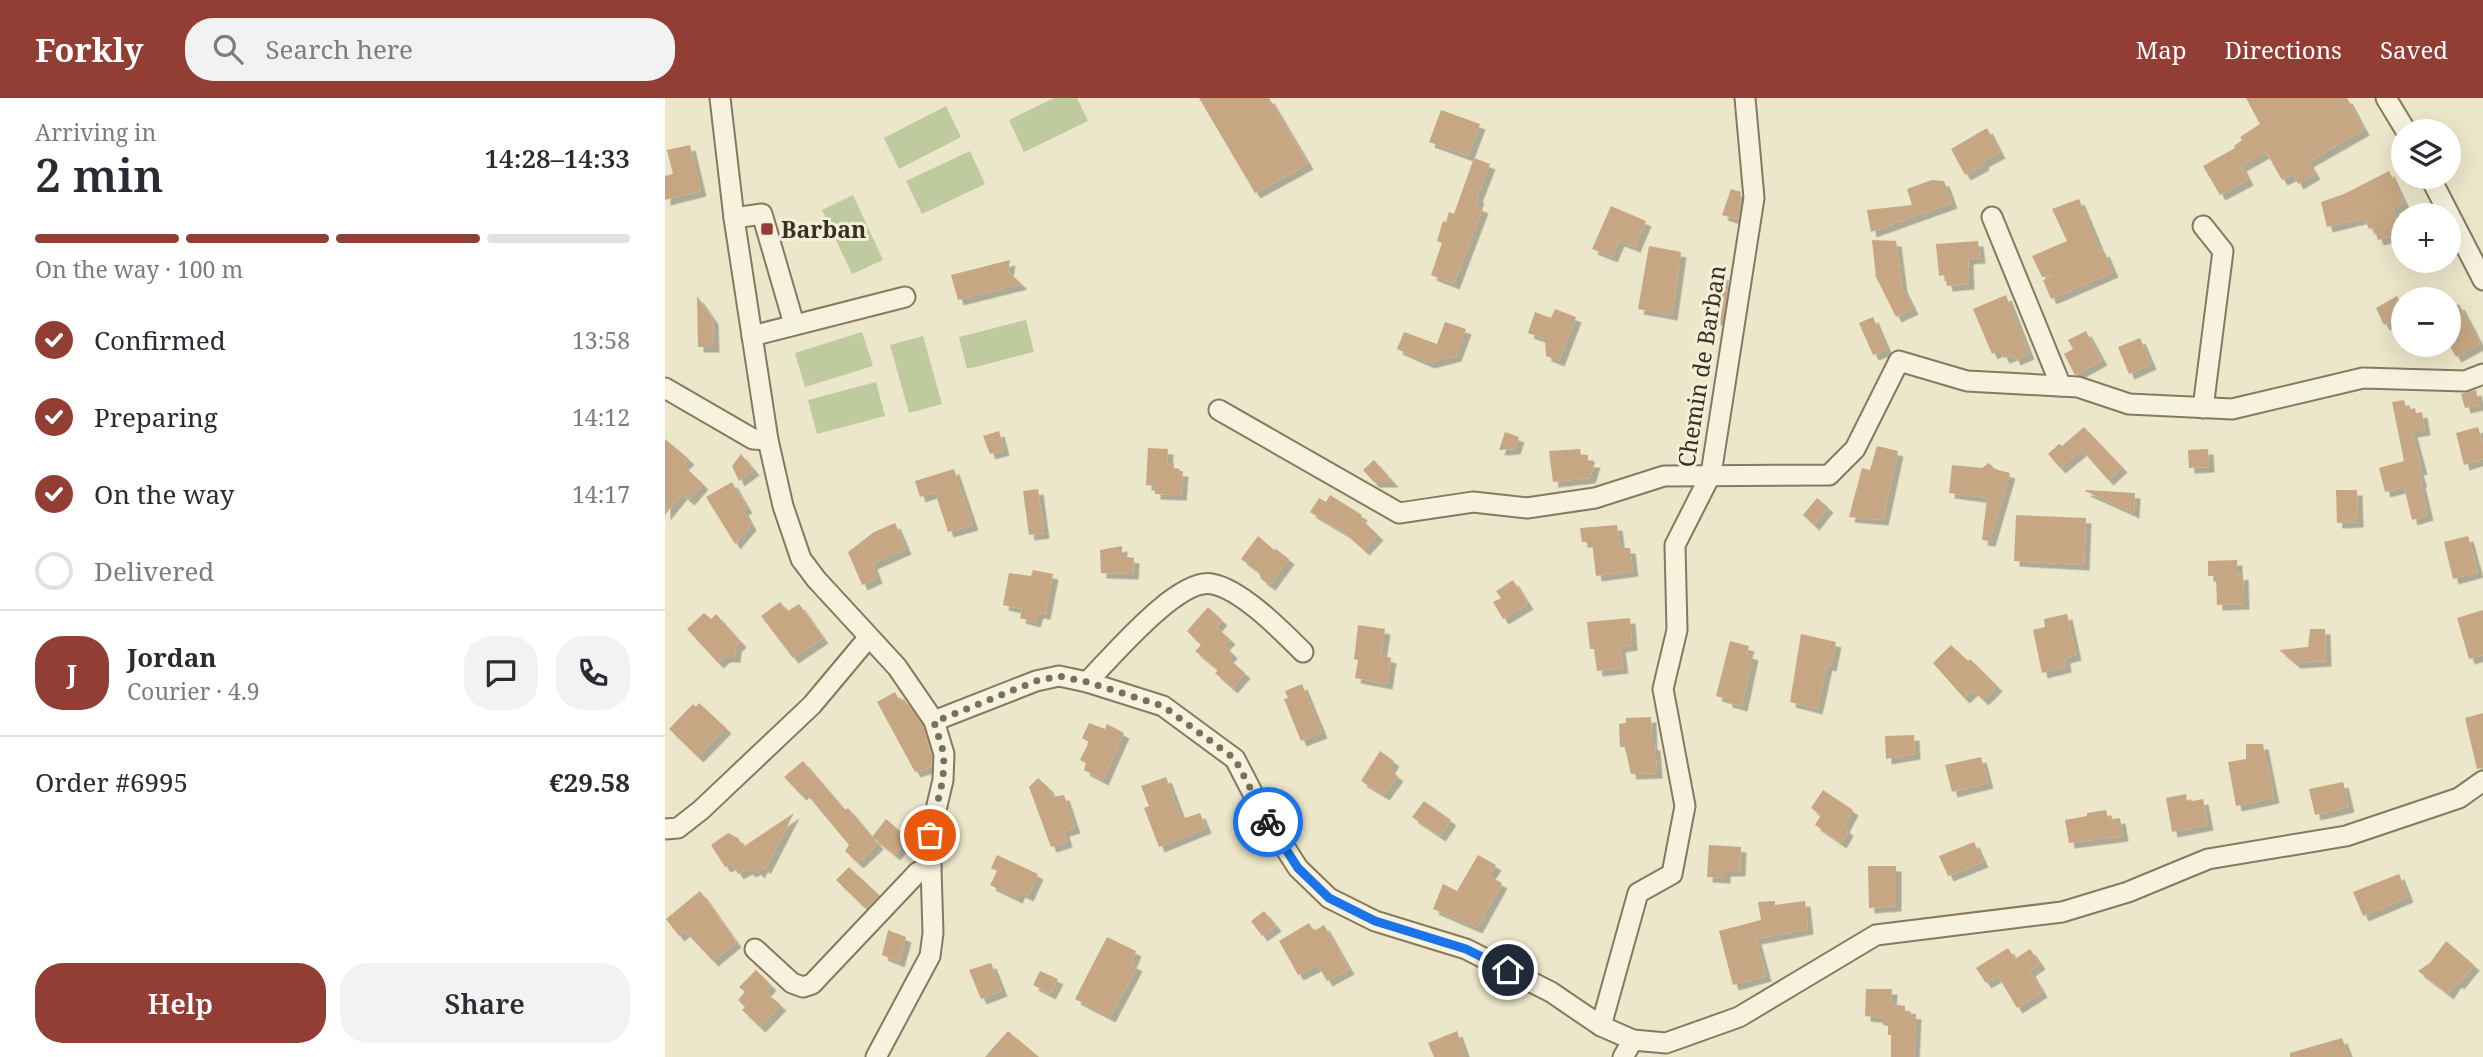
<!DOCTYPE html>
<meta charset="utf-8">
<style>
:root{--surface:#fff;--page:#f2f2f3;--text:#2b2b33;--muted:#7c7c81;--line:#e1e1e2;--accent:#923e34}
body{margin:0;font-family:"Noto Serif",serif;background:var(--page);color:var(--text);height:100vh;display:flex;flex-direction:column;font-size:26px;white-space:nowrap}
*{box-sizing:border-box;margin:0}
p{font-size:23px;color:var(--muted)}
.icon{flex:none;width:38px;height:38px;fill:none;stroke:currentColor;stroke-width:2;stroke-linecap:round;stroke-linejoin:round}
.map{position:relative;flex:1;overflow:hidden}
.panel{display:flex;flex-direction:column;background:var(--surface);width:665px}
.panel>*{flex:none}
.tools{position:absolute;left:1726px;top:21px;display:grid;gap:14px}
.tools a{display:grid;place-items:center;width:70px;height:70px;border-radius:50%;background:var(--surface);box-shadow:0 7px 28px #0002;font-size:35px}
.pin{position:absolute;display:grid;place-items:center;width:60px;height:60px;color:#fff;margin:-30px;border:4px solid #fff;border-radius:50%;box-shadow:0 2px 7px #0007}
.courier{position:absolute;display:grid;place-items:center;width:70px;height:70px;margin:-35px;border:5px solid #1a73e8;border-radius:50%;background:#fff;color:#222;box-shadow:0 2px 9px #0007}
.headline em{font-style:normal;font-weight:600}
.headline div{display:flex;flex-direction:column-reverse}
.headline{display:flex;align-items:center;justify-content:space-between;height:119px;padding:0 35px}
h1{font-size:46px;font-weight:600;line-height:52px}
.bar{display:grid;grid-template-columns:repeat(4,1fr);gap:10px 7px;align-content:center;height:84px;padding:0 35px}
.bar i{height:9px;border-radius:5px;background:var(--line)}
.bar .current{background:var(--accent)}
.bar p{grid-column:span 4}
.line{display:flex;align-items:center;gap:18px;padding:0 35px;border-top:2px solid var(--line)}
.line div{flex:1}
.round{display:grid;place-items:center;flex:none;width:74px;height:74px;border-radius:28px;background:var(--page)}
ol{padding:0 35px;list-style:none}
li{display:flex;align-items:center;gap:21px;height:77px}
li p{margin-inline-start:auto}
li .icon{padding:7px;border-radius:50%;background:var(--accent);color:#fff;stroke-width:4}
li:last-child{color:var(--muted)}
li i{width:38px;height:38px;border:4px solid var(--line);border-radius:50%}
.button{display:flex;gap:14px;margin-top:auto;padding:14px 35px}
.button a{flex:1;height:80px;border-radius:28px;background:var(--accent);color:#fff;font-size:28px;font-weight:600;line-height:80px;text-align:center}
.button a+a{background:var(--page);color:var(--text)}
header{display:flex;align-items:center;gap:42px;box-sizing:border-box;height:98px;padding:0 35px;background:var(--accent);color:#fff}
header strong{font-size:33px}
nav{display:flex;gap:38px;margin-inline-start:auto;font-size:24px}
.search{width:490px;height:63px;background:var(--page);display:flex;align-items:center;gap:18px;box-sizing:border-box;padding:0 24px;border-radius:28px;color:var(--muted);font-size:26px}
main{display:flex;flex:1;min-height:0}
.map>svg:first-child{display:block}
</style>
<header>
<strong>Forkly</strong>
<div class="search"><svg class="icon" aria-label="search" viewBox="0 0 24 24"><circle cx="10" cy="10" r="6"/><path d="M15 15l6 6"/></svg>Search here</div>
<nav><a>Map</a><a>Directions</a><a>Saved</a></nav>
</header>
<main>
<section class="panel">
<div class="headline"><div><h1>2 min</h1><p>Arriving in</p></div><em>14:28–14:33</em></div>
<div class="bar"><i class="current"></i><i class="current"></i><i class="current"></i><i></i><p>On the way · 100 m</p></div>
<ol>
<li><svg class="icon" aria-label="check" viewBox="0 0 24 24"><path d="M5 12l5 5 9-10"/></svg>Confirmed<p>13:58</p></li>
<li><svg class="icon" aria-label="check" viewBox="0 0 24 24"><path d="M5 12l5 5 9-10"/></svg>Preparing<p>14:12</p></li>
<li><svg class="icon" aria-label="check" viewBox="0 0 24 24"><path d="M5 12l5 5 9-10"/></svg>On the way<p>14:17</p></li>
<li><i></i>Delivered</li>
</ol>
<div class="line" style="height:126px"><b class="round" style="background:var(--accent);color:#fff">J</b><div><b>Jordan</b><p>Courier · 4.9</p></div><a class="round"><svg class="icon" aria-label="chat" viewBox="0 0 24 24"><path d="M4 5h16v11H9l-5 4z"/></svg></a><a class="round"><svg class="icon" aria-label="phone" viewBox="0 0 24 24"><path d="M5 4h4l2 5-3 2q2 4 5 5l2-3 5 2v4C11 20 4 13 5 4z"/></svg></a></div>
<div class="line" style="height:91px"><div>Order #6995</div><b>€29.58</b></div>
<div class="button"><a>Help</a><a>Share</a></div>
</section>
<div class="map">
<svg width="1818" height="959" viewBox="0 0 1818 959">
<defs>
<filter id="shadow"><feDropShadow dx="5.5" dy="5.5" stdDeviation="0" flood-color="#0004"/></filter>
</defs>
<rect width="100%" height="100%" fill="#ece6ca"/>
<g fill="#bfca9e">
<polygon points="389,0 412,0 423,23 359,54 344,22"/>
<polygon points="281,8 296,39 234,71 219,40"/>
<polygon points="305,53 320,86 257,116 241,83"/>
<polygon points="188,97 218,162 187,176 157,112"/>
<polygon points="361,222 369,254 302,271 294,239"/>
<polygon points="197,234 208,268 140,289 130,255"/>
<polygon points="258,238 277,306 244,315 225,247"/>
<polygon points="211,284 220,318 152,336 143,302"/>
</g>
<g fill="#c7a783" filter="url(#shadow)">
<polygon points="534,0 604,0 643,66 590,95"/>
<polygon points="1581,0 1682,0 1699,32 1643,64 1650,76 1633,86 1628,77 1617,82 1601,54 1576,68 1583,82 1555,97 1538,68 1570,50 1569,48 1577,42 1575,39 1595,26"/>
<polygon points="776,12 815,26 803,58 764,44"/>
<polygon points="1322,30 1335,55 1318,64 1319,67 1300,77 1286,51"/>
<polygon points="25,47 36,93 0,102 0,78 8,76 2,52"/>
<polygon points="809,60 825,66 812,99 814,100 811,107 818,110 789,186 766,177 777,145 772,143 778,123 781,124 784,114 789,116"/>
<polygon points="1724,73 1739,105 1729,110 1733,137 1713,142 1709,130 1704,131 1699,120 1662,129 1656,104 1679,96"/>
<polygon points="1267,82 1279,83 1287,105 1206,134 1202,112 1247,107 1242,91"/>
<polygon points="1066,91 1076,94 1073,122 1057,117"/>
<polygon points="1414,101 1436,154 1439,153 1448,174 1386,201 1378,182 1388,178 1377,179 1367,158 1402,143 1387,111"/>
<polygon points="946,108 981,123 970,149 954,143 947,159 927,151"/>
<polygon points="1207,142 1231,143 1237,189 1248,211 1231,219 1211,179"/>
<polygon points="1313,143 1315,160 1303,161 1304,186 1282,188 1280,177 1274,178 1271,146"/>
<polygon points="984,148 1016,154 1007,217 973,211"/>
<polygon points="345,162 343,174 357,186 293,202 286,177"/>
<polygon points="1051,182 1064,182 1058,222 1050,222"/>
<polygon points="1341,197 1364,256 1350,262 1348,257 1339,260 1335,252 1327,256 1308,211"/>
<polygon points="32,198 48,221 49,249 33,249"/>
<polygon points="1732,198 1738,210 1738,244 1727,223 1719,227 1711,210"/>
<polygon points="1794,206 1815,246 1791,259 1783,245 1783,212"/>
<polygon points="890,211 911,219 894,263 881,258 880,241 863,235 870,214 886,220"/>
<polygon points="1208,219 1222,252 1208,257 1194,225"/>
<polygon points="780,224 801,231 791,258 764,265 732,251 739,234 772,246"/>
<polygon points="1421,233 1437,262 1410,277 1399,256 1408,251 1403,242"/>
<polygon points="1475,240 1486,266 1464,276 1453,249"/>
<polygon points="1811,292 1814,307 1800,310 1796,296"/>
<polygon points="1739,302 1742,312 1750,310 1751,315 1757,314 1760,332 1747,334 1757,371 1753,372 1757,384 1755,384 1763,417 1747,422 1739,389 1720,394 1714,370 1739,363 1727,304"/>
<polygon points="1419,329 1457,369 1443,382 1417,352 1395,370 1383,356 1394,346 1397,348"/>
<polygon points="1813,329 1818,346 1818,361 1799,367 1791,335"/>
<polygon points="334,333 339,352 325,356 318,338"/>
<polygon points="840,334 854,339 850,351 834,352"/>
<polygon points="0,341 24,361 18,367 38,386 24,402 17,396 0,417"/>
<polygon points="1212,348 1233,353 1218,422 1184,419 1197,370 1205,372"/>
<polygon points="483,350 503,351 502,365 509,365 509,373 518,373 516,397 490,396 490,388 481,387"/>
<polygon points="915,351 916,357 923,357 923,364 930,364 925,380 888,384 884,353"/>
<polygon points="1543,351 1544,369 1524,370 1523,352"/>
<polygon points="76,356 89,372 74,383 67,368"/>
<polygon points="709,362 728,384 709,384 698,372"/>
<polygon points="1324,365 1330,371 1345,375 1325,443 1317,442 1322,400 1284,395 1287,367 1317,370"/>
<polygon points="289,371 308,427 283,434 270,394 255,399 250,383"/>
<polygon points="67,384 82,410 78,412 86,427 70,446 41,399"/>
<polygon points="373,391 379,435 364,437 358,393"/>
<polygon points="1421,392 1470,395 1469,415 1420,393"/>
<polygon points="1671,392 1692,392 1693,424 1672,425"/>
<polygon points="665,397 697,417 695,420 713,437 699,452 680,435 645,414 654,400 661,404"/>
<polygon points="1152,400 1163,409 1149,427 1138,417"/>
<polygon points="1351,417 1421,420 1419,467 1349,463"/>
<polygon points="230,425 241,451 207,466 212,480 197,487 183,454 209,434"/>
<polygon points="952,427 955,450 965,450 968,473 931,478 927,444 917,444 915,430"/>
<polygon points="593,438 609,452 611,451 624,461 605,487 596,481 594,474 576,461"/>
<polygon points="1803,438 1813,474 1788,481 1779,444"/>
<polygon points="457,448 457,458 469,460 468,476 436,475 435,452"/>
<polygon points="1572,462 1572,477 1578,476 1579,506 1552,507 1551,478 1543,478 1543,463"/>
<polygon points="368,472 388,476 380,516 373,515 370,524 355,520 357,511 338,507 344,475 366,478"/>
<polygon points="848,482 863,506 838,521 828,504 836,500 831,493"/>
<polygon points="115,504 123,513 134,506 158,540 128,560 96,518"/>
<polygon points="543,509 557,522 551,529 565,541 559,547 567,555 563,560 580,575 567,590 550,575 553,572 530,553 536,547 522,533"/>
<polygon points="1818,512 1818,557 1804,561 1792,520"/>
<polygon points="39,515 46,521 51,516 76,544 71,549 70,559 60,559 53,565 22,531"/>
<polygon points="1402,516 1411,557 1400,560 1401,569 1377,575 1368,532 1380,529 1379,521"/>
<polygon points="965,520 967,547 955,549 958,570 932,573 929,551 925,551 922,524"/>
<polygon points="693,527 720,531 716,557 726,560 722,586 690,580 693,562 689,561"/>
<polygon points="1645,531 1660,531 1661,563 1630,565 1614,552 1643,549"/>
<polygon points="1136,536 1171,544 1166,568 1162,567 1152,611 1125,604"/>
<polygon points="1065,543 1084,548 1082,555 1088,557 1077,608 1062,604 1062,601 1051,598"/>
<polygon points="1286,547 1303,563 1305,561 1332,588 1318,602 1308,592 1299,600 1268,565"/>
<polygon points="637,586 657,635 636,643 619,601 623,600 620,593"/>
<polygon points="230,594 235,603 239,601 258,628 267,660 266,669 250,674 212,604"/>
<polygon points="34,605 61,630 33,659 4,631 28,606 31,609"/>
<polygon points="1818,615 1818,670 1812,671 1800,620"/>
<polygon points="986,619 987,647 990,647 992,675 966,676 960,649 955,649 954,626 961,625 961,620"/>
<polygon points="424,625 440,631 442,626 459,635 438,682 419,672 421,665 415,662 424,644 417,640"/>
<polygon points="1249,637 1250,656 1221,661 1220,638"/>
<polygon points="1581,646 1598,646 1609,700 1571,708 1563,664 1581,661"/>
<polygon points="715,653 729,663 724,671 733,678 719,697 696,683"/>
<polygon points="1316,659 1323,685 1287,694 1280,667"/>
<polygon points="138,663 180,712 183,710 213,746 193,765 180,753 184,747 140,694 136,697 119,679"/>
<polygon points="501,679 517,721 535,715 541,730 494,749 479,710 484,708 476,688"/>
<polygon points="373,680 383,689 387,699 399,697 410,730 399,733 402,744 386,749 364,689"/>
<polygon points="1678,684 1684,709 1650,717 1644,691"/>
<polygon points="1158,692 1188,712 1179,729 1183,733 1176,745 1150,727 1156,717 1146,710"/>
<polygon points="1521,696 1522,704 1538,701 1543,727 1507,734 1501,700"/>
<polygon points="759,703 786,722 775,738 747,719"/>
<polygon points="1441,712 1443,722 1455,720 1458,738 1404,745 1400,722 1422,718 1422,715"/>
<polygon points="129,715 100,771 98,768 94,775 91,771 86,774 82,771 73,776 67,766 60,769 46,747 63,735 73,740 78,749"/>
<polygon points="221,721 243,740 230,757 207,739"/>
<polygon points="1309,744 1318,764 1283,778 1274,758"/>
<polygon points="1044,747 1076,749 1075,773 1060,773 1060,780 1042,779"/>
<polygon points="332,757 373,776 363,798 355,794 352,800 325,787 332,773 326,770"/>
<polygon points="813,757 831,767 824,778 837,785 812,830 768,811 778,786 792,793"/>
<polygon points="1203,768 1231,768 1231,808 1204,810"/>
<polygon points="184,769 214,797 201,811 171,782"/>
<polygon points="1734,776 1743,799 1698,818 1688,794"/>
<polygon points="35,793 71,844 48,863 20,833 14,838 1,821"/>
<polygon points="1110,803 1110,807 1140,803 1143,831 1091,841 1101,878 1068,887 1054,833 1096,822 1093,804"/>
<polygon points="599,813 611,828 597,838 586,823"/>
<polygon points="644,825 649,833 659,827 684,871 662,883 653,867 633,877 614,843"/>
<polygon points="223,832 241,839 234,864 217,857"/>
<polygon points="442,839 471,853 466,865 472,868 445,919 410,901"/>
<polygon points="1781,843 1809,867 1794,886 1791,884 1783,896 1753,873 1765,865"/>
<polygon points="1343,850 1350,861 1365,851 1375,866 1365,873 1377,894 1352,910 1333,878 1321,885 1311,870"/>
<polygon points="326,865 337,893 316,901 304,872"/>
<polygon points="91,872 106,887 100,894 116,907 95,929 77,912 80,909 73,902 80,894 74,889"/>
<polygon points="375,873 393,881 385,896 368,887"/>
<polygon points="1201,891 1227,891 1226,906 1240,908 1240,915 1251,916 1249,959 1226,959 1226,937 1223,937 1223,928 1218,927 1218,920 1200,918"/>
<polygon points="343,933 374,959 320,959"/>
<polygon points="792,933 801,959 769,959 763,945"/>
<polygon points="1677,940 1684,959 1625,959 1625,955"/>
</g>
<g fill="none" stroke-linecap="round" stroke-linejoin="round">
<defs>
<g id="minor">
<polyline points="55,0 69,120 103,342 118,408 136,461 151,481 232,569 269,623 279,656 278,682 265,737 268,835 265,858 211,959"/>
<polyline points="1721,0 1741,33"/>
<polyline points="1765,79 1818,182"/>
<polyline points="1327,119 1396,288"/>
<polyline points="69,120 97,116 129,226"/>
<polyline points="87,238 240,199"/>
<polyline points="0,290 88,341 103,342"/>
<polyline points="1538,310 1558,153 1538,128"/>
<polyline points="554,312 734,415 808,404 862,410 930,400 999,378 1164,377 1190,351 1234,263 1302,283 1413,289 1464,306 1567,311 1698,280 1800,283 1818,276"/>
<path d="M422 584C446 560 513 479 547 486 576 491 617 533 638 554"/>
<polyline points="269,623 371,583 394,578 422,584 498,608 570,661 599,717 633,770 664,800 710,823 801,851 886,894 936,928 968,942 1001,945 1074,919 1211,837 1397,814 1463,794 1543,761 1681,738 1794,700 1818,683"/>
<polyline points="0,731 13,730 36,712 147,607 204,539"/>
<polyline points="90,851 127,885 138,889 147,886 253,774 266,769"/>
<polyline points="936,928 973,795 1007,776 1020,708 998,591 1012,532 1010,447 1046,376 1089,100 1080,0"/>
<polyline points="958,959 968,942"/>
</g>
</defs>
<use href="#minor" stroke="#877960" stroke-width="23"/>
<use href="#minor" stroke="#f7f2dd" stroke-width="19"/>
</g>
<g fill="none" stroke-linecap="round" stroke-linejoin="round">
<polyline stroke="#78705d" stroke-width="7" stroke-dasharray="0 12.6" points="265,737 278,681 279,656 269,624 371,583 394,578 422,584 498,608 570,661 603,724"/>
<polyline stroke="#1a73e8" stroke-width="9" points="603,724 633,770 664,800 710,823 801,851 843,872"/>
</g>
<rect fill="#923e34" stroke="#f4efd9" stroke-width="2.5" x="95" y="124" width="14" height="14" rx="3.5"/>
<g text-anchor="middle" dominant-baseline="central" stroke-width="6" stroke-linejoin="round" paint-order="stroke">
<g font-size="23" font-weight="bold" fill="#393022" stroke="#f4efd9" text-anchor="start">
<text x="116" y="131">Barban</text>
</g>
<g font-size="23" fill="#393022" stroke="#f4efd9">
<text transform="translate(1036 268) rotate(-81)">Chemin de Barban</text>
</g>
</g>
</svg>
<div class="tools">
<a><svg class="icon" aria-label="layers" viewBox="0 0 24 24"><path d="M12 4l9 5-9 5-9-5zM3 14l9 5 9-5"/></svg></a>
<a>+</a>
<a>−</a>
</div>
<div class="pin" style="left:265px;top:737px;background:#ea580c"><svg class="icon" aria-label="bag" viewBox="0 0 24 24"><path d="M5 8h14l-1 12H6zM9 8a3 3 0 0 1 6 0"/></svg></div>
<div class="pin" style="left:843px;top:872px;background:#1f2937"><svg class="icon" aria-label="home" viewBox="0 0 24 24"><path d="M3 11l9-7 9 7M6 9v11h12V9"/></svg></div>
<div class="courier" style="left:603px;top:724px"><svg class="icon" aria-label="bike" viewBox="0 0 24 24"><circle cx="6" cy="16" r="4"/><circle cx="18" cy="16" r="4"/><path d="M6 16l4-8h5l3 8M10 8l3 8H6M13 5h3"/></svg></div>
</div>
</main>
